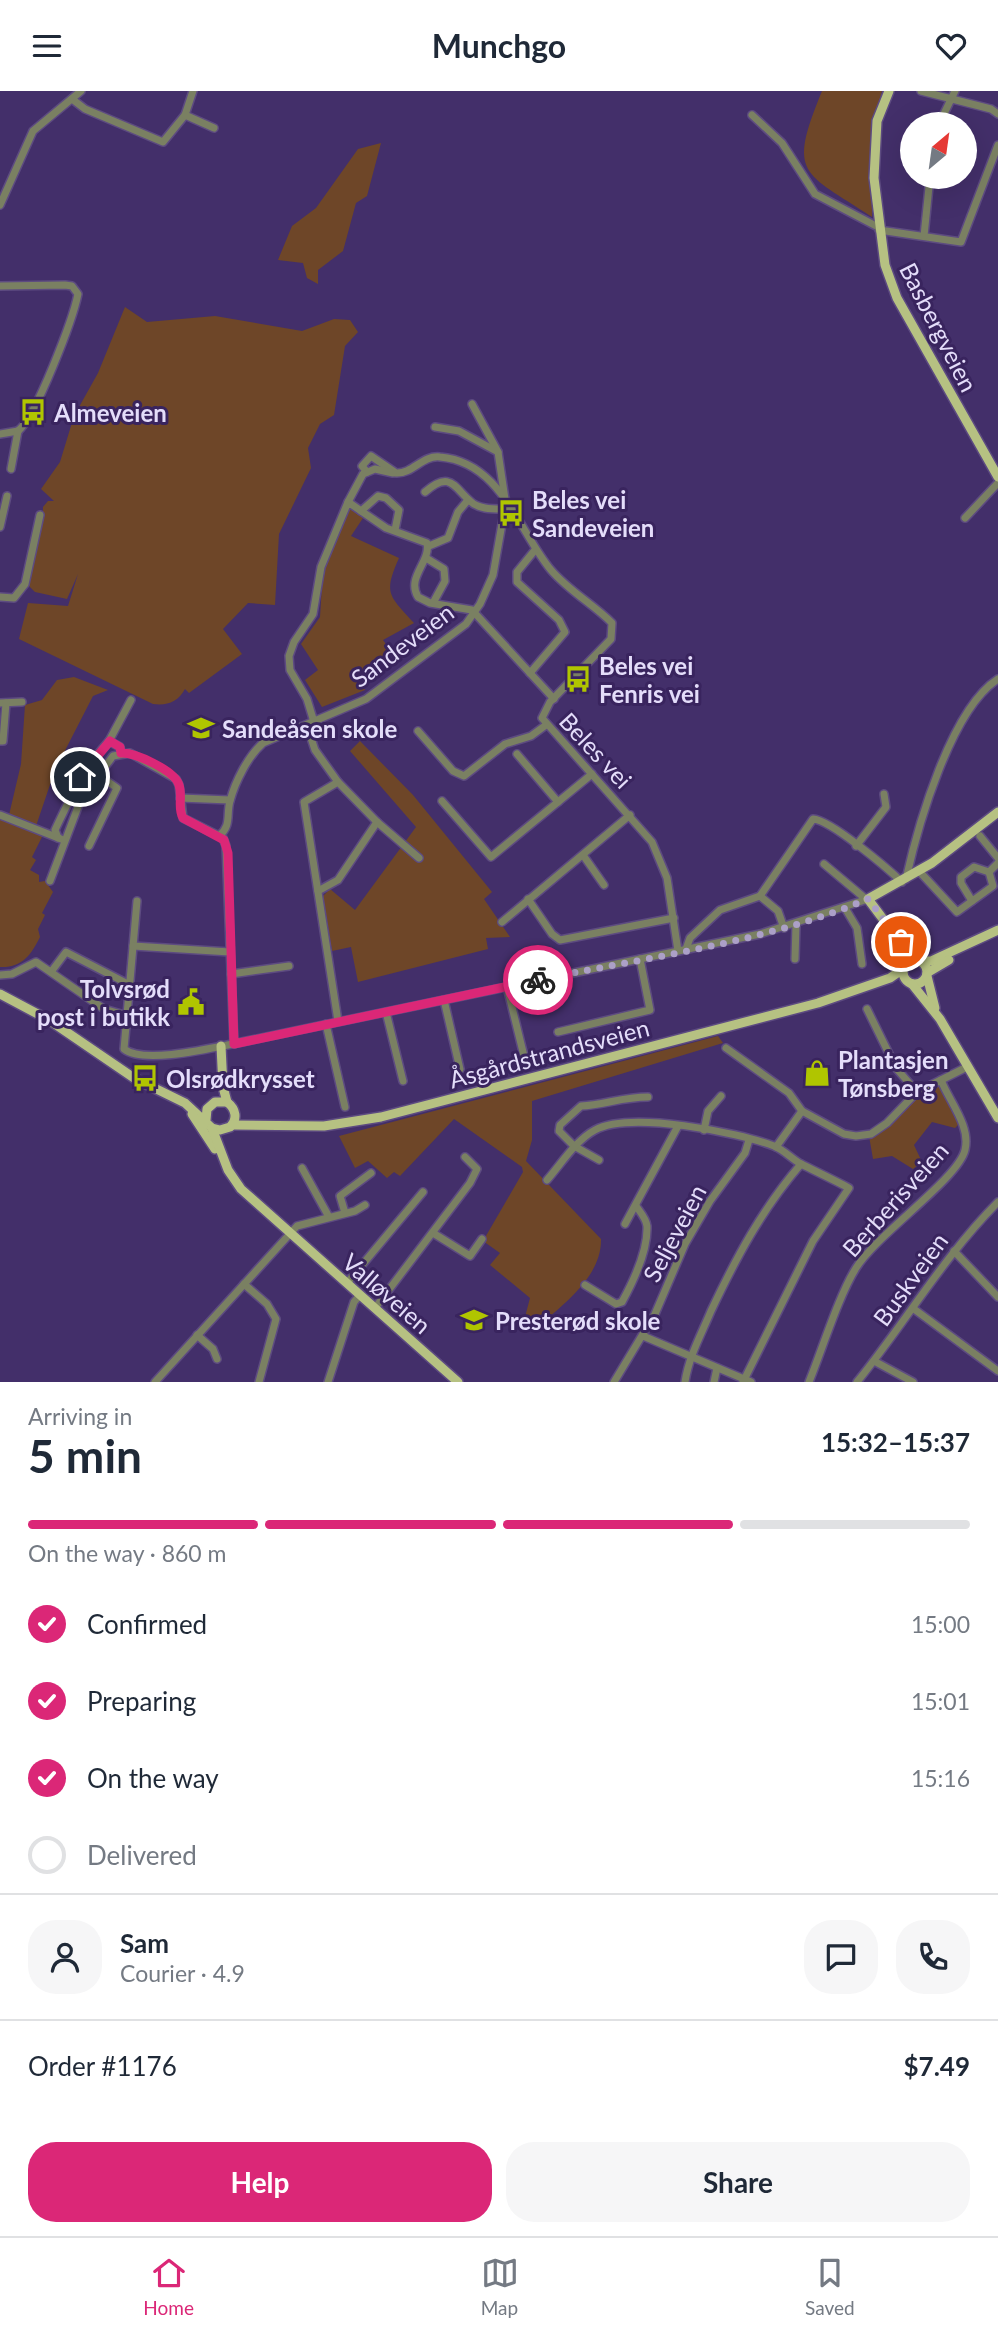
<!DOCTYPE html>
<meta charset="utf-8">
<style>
:root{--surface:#fff;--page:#f6f6f7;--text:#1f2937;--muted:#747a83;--line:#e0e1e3;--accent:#db2777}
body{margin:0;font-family:Lato,sans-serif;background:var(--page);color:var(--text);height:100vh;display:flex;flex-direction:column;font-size:26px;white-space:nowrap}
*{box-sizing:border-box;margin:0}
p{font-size:23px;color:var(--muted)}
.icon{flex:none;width:38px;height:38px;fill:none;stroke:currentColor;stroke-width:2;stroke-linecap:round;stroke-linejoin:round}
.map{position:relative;height:1291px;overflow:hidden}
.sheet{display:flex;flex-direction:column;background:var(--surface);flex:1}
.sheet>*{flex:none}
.needle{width:46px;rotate:29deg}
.fabs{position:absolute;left:900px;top:21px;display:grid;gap:14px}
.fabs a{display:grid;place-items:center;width:77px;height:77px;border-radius:50%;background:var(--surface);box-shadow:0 7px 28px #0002;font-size:35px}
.pin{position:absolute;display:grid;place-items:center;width:60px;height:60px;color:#fff;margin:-30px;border:4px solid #fff;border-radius:50%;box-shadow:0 2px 7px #0007}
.courier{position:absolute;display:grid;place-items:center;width:70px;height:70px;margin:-35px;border:5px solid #db2777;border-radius:50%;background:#fff;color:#222;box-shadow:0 2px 9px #0007}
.overview em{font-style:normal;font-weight:700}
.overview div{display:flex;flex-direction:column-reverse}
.overview{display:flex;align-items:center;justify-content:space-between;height:119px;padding:0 28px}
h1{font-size:46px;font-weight:700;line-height:52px}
.bar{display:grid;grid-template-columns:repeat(4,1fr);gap:10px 7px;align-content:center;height:84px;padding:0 28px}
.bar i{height:9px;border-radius:5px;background:var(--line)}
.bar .current{background:var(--accent)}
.bar p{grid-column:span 4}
.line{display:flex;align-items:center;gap:18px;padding:0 28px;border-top:2px solid var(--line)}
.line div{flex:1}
.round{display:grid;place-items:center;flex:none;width:74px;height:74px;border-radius:28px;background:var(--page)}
ol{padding:0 28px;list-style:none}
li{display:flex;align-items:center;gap:21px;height:77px}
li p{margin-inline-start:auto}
li .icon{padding:7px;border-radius:50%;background:var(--accent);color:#fff;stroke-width:4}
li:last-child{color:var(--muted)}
li i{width:38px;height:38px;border:4px solid var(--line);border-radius:50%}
.primary-button{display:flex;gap:14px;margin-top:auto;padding:14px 28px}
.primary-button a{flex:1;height:80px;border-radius:28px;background:var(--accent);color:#fff;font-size:28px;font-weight:700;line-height:80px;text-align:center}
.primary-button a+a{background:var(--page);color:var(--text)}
header{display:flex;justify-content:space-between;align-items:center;height:91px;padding:0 28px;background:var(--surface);font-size:32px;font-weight:700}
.menu{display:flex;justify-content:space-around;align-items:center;height:98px;border-top:2px solid var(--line);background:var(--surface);font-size:19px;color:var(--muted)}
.menu a{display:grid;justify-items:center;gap:4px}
.menu .current{color:var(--accent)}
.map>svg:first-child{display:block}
</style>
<header><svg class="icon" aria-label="menu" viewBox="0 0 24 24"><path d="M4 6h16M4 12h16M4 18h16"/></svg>Munchgo<svg class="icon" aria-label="heart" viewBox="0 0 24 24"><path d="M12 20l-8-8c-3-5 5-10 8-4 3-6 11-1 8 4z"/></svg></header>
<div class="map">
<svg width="998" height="1291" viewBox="0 0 998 1291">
<rect width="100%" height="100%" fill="#432f6a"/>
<g fill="#6e4628">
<path d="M822 0H882L871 49 872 126C803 80 787 85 822 0Z"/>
<polygon points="381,52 367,105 356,112 343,160 318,179 318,193 307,187 303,172 278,169 292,135 316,117 358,58"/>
<path d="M125 216 147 231 215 225 302 240 334 228 350 229 358 241 345 255 334 324 320 333 308 357 311 377 279 443 275 514 248 512 223 538 242 563 189 602 185 598C178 611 167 615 153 613L19 548 28 512 68 515 78 483 67 508 35 501 29 495 37 441 43 432V416L48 410H54L41 398 60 371 74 325 98 282Z"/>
<path d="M347 416 363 427 351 445 399 467C383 503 389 504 414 532L383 549 392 562 357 584 365 599 322 616 305 589 318 579 301 553 320 526 323 478Z"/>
<polygon points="74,586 108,599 93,605 55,679 36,735 9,724 21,673 25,614 42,609 57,589"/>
<polygon points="360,650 413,704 492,801 484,808 510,846 486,847 488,858 358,891 351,856 332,860 323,805 330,798 355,819 416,736 350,660"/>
<path d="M0 726 43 744 32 766 36 769 30 779 39 784V791L45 790 53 801 42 822 45 824 38 838 40 846C31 864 22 877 0 876Z"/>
<path d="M718 945 723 952 532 1010V1049L526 1070 601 1148C602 1187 560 1216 533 1240L525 1226 530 1207 490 1174 500 1162 483 1150 523 1081 522 1076 454 1028 400 1085 394 1081 387 1087 368 1070 355 1077 339 1045Z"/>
<polygon points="940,994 959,1033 955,1037 932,1031 914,1054 922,1071 913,1078 892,1065 873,1068 869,1045 912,1009"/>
</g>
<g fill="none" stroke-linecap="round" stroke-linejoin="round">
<defs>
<g id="minor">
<polyline points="921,0 991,18 998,23"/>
<polyline points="72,8 85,18 163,51 185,24 193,0"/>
<polyline points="185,24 214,37"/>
<polyline points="752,24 782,52 815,103 878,136"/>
<polyline points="939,33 955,0"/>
<polyline points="0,114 33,40 81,0"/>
<polyline points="879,139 961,151 998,54"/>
<polyline points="924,145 930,86"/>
<path d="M0 195 65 194 72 195 78 203C73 228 36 326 18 340"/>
<polyline points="472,313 498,361"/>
<polyline points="435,336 459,340 498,361 505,408"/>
<polyline points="0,343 18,340"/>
<polyline points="11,378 18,340"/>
<path d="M367 381 362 375 371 365 396 382C413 383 422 364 440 366 501 371 518 439 551 479 569 500 593 513 612 532L611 548 550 611 542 627 652 751 667 787 678 860"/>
<path d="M425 401C450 379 454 396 470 410 478 418 491 418 502 418L506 413"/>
<polyline points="348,411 363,383 375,378 393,382"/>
<polyline points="361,420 378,405 386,407 399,419 395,439"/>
<polyline points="965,427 998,392"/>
<polyline points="0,436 7,405"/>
<polyline points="429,455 448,447 458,421 468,409"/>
<polyline points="426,467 444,478 445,490 433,512"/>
<polyline points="0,506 14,507 25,493 40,424"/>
<polyline points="530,582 565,541 559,529 517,491 517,481 535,459"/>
<polyline points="0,612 22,611"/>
<path d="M314 631 307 608 290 579 289 565 294 551 313 523 321 476 348 411 386 437 427 452C431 471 406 486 418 506L430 512 472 519 554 608"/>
<polyline points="307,635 315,659 338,691"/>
<polyline points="418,640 453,680 464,685 505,653 531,645 546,634"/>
<polyline points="0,650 3,650 6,612"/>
<polyline points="109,650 131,609"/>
<polyline points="517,663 558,711"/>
<polyline points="180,707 230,709"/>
<polyline points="442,710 491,766 592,683"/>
<polyline points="0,724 61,748"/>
<path d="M219 745C232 734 226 724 230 710 235 691 248 665 263 652L366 608 466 533 480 513 493 484 505 416"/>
<polyline points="980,745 998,767"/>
<path d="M58 747 55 739C70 707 85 676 109 650L120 656 121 662"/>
<polyline points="89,755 117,697 97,683"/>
<polyline points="856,755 886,716 884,703"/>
<polyline points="583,764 604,794"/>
<polyline points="824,773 867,809"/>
<polyline points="919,780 957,821 993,795 989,781"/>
<path d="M906 788C918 734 951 618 998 588"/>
<polyline points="50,790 81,708 113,665 130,662 176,688 179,694 183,727 223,747 226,755 234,953"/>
<polyline points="318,800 338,789 377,731"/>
<polyline points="760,805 778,820 784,837"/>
<polyline points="528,808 552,843 560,849 674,827"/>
<path d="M137 810 124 958C144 974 216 956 242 951L760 843 868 808"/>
<polyline points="972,810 961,792 961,786 974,776 989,781 998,772"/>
<polyline points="845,817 857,837 862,873"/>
<polyline points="502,831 630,724"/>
<polyline points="133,855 230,861"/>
<path d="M686 858 690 847 720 819 760 805 813 728C831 729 887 777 902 791"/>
<polyline points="795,868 796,834"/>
<polyline points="51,881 66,861 130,894"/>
<polyline points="231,883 289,875"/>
<polyline points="0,884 12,883 36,871 104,918 128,925"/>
<polyline points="507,896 524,965"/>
<polyline points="444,909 460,978"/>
<polyline points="867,918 896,977 917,1001"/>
<polyline points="386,921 403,990"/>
<polyline points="338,930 304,711 338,691 377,731 419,767"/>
<polyline points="326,933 345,1016"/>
<polyline points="558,941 650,919 640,868"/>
<polyline points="726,957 789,1002 802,1020 844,1043 856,1045 871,1043 887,1032 917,1001 967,976"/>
<polyline points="704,1039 708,1020 721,1005"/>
<polyline points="776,1056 802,1020"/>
<path d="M599 1069 574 1055 559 1040 560 1034 581 1015C604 1014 622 1006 648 1006"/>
<polyline points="302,1077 329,1126"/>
<path d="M547 1089C561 1073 576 1049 595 1039 630 1020 737 1041 774 1055 784 1059 792 1068 801 1073 817 1081 834 1089 849 1097L813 1150 743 1291"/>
<polyline points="345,1122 340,1105 371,1082"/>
<polyline points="625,1133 678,1035"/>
<polyline points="433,1142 470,1165 482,1148"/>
<polyline points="954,1160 998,1206"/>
<polyline points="347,1192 423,1101"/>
<polyline points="244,1193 267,1213 276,1228 259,1291"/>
<path d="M585 1194 616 1213 622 1211C633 1191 648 1159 647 1135 646 1127 640 1121 636 1115"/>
<polyline points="375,1217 470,1092 477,1078 465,1066"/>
<polyline points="914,1218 998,1280"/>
<polyline points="197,1244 213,1258 217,1268"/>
<polyline points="643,1245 751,1291"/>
<polyline points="874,1270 913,1291"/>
<polyline points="155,1291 297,1135 355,1120 365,1114"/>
<polyline points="328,1291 354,1211 360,1204"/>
<polyline points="614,1291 655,1223 685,1153 710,1110 745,1062 749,1049"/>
<path d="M685 1291C689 1265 701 1244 711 1220 736 1167 762 1118 801 1073"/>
<polyline points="714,1291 717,1277"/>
<path d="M809 1291C822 1259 839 1204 856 1177 877 1143 958 1088 965 1059 971 1035 949 1010 941 989"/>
<path d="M857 1291C905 1232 944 1165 998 1111"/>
</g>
<g id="major">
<polyline points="889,0 877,30 874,87 885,174 897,207 998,386"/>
<polyline points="917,868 910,864 868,808 932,772 998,721"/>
<circle cx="915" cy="881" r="12"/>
<polyline points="921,870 931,870 998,839"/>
<polyline points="927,882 949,869"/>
<polyline points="927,885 935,917"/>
<polyline points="912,893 940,928 998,1027"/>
<path d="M0 903 49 929 134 987 185 1012 212 1037 220 1039 230 1036C238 1028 236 1018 227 1011H215L207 1018 206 1029"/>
<polyline points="221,955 223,996 227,1011"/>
<polyline points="192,1023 215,1058"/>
<polyline points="232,1034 324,1035 381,1026 818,912 890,887 903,878"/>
<polyline points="212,1037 228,1079 241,1098 458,1291"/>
</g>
</defs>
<use href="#minor" stroke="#5d4b81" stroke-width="10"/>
<use href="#major" stroke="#5d4b81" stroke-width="12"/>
<use href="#minor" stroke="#7a8062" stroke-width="7"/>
<use href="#major" stroke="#b6c182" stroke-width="9"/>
</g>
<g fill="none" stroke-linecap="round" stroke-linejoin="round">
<path stroke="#aca0c8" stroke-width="7" stroke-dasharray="0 12.6" d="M538 889C648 866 764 852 868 808L901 851"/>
<path stroke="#db2777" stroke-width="9" d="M80 686 110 650 120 656 121 662C135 661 175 680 179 694 183 705 177 717 183 727L224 749 228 762 234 953 538 889"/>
</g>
<defs>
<symbol id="bus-bare" viewBox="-9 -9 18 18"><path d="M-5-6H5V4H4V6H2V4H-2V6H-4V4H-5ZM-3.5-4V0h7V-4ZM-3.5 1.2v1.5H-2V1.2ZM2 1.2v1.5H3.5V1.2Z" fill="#b0c500" stroke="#39245e" stroke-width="2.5" paint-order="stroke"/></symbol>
<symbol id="school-bare" viewBox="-9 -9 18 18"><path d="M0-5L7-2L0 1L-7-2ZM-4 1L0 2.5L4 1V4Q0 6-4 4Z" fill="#b0c500" stroke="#39245e" stroke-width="2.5" paint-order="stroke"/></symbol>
<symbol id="civic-bare" viewBox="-9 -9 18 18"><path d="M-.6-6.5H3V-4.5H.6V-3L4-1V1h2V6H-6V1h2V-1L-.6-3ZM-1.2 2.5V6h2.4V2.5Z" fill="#b0c500" stroke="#39245e" stroke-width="2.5" paint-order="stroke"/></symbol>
<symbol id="shop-bare" viewBox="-9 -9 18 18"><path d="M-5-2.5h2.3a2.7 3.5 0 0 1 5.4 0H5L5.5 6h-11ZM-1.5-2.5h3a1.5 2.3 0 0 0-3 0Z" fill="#b0c500" stroke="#39245e" stroke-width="2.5" paint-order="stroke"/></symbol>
</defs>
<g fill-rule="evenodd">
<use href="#bus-bare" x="14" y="302" width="38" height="38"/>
<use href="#bus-bare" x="492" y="403" width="38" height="38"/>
<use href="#bus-bare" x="559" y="569" width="38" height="38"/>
<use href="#school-bare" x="182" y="618" width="38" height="38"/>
<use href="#civic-bare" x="172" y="892" width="38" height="38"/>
<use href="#shop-bare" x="798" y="963" width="38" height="38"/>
<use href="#bus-bare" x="126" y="968" width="38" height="38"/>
<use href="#school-bare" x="455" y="1210" width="38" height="38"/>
</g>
<g text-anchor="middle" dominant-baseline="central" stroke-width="6" stroke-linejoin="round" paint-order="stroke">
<g font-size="24" fill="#e4ddfa" stroke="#39245e">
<text transform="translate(939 236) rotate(63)">Basbergveien</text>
<text transform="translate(402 554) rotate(-37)">Sandeveien</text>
<text transform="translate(596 659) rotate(47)">Beles vei</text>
<text transform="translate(549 962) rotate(-15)">Åsgårdstrandsveien</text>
<text transform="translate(895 1108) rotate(-48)">Berberisveien</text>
<text transform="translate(674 1142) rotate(-62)">Seljeveien</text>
<text transform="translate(910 1188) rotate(-54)">Buskveien</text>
<text transform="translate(387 1202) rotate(41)">Valløveien</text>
</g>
<g font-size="24" font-weight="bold" fill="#e4ddfa" stroke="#39245e" text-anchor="start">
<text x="54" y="321">Almeveien</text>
<text x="532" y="408">Beles vei<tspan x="532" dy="28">Sandeveien</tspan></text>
<text x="599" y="574">Beles vei<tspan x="599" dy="28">Fenris vei</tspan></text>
<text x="222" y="637">Sandeåsen skole</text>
<text x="170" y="897" text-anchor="end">Tolvsrød<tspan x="170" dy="28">post i butikk</tspan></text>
<text x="838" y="968">Plantasjen<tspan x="838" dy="28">Tønsberg</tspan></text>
<text x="166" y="987">Olsrødkrysset</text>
<text x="495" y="1229">Presterød skole</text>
</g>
</g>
</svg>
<div class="fabs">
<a><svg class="needle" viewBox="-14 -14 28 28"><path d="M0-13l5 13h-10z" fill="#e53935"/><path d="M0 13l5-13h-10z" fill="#747a83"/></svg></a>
</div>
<div class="pin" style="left:901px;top:851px;background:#ea580c"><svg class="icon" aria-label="bag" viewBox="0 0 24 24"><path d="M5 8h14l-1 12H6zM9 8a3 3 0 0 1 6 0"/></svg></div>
<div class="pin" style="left:80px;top:686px;background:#1f2937"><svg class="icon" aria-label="home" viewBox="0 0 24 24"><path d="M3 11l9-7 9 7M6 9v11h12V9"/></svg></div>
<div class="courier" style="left:538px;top:889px"><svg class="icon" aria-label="bike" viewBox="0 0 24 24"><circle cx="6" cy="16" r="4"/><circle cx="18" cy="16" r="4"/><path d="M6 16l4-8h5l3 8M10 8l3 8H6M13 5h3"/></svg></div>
</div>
<section class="sheet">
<div class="overview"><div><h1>5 min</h1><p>Arriving in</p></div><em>15:32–15:37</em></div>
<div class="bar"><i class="current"></i><i class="current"></i><i class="current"></i><i></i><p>On the way · 860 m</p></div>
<ol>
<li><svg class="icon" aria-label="check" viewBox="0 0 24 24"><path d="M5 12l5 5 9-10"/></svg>Confirmed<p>15:00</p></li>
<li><svg class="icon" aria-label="check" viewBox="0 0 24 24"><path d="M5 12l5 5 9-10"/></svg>Preparing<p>15:01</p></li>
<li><svg class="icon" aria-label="check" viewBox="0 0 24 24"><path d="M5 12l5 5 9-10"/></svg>On the way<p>15:16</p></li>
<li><i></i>Delivered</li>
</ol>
<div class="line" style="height:126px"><a class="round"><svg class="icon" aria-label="person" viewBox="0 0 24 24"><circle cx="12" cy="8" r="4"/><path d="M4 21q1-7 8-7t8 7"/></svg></a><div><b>Sam</b><p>Courier · 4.9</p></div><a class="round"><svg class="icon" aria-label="chat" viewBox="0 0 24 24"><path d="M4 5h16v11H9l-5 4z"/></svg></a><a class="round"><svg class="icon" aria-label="phone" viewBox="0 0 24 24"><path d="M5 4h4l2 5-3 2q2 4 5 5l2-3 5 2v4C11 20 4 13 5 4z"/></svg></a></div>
<div class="line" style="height:91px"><div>Order #1176</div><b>$7.49</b></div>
<div class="primary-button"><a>Help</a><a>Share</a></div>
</section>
<nav class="menu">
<a class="current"><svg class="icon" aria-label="home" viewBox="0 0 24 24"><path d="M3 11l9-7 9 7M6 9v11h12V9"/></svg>Home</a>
<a><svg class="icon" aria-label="map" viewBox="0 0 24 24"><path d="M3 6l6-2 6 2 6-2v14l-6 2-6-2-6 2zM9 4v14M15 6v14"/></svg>Map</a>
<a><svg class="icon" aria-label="saved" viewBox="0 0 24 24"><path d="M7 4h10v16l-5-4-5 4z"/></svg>Saved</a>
</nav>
